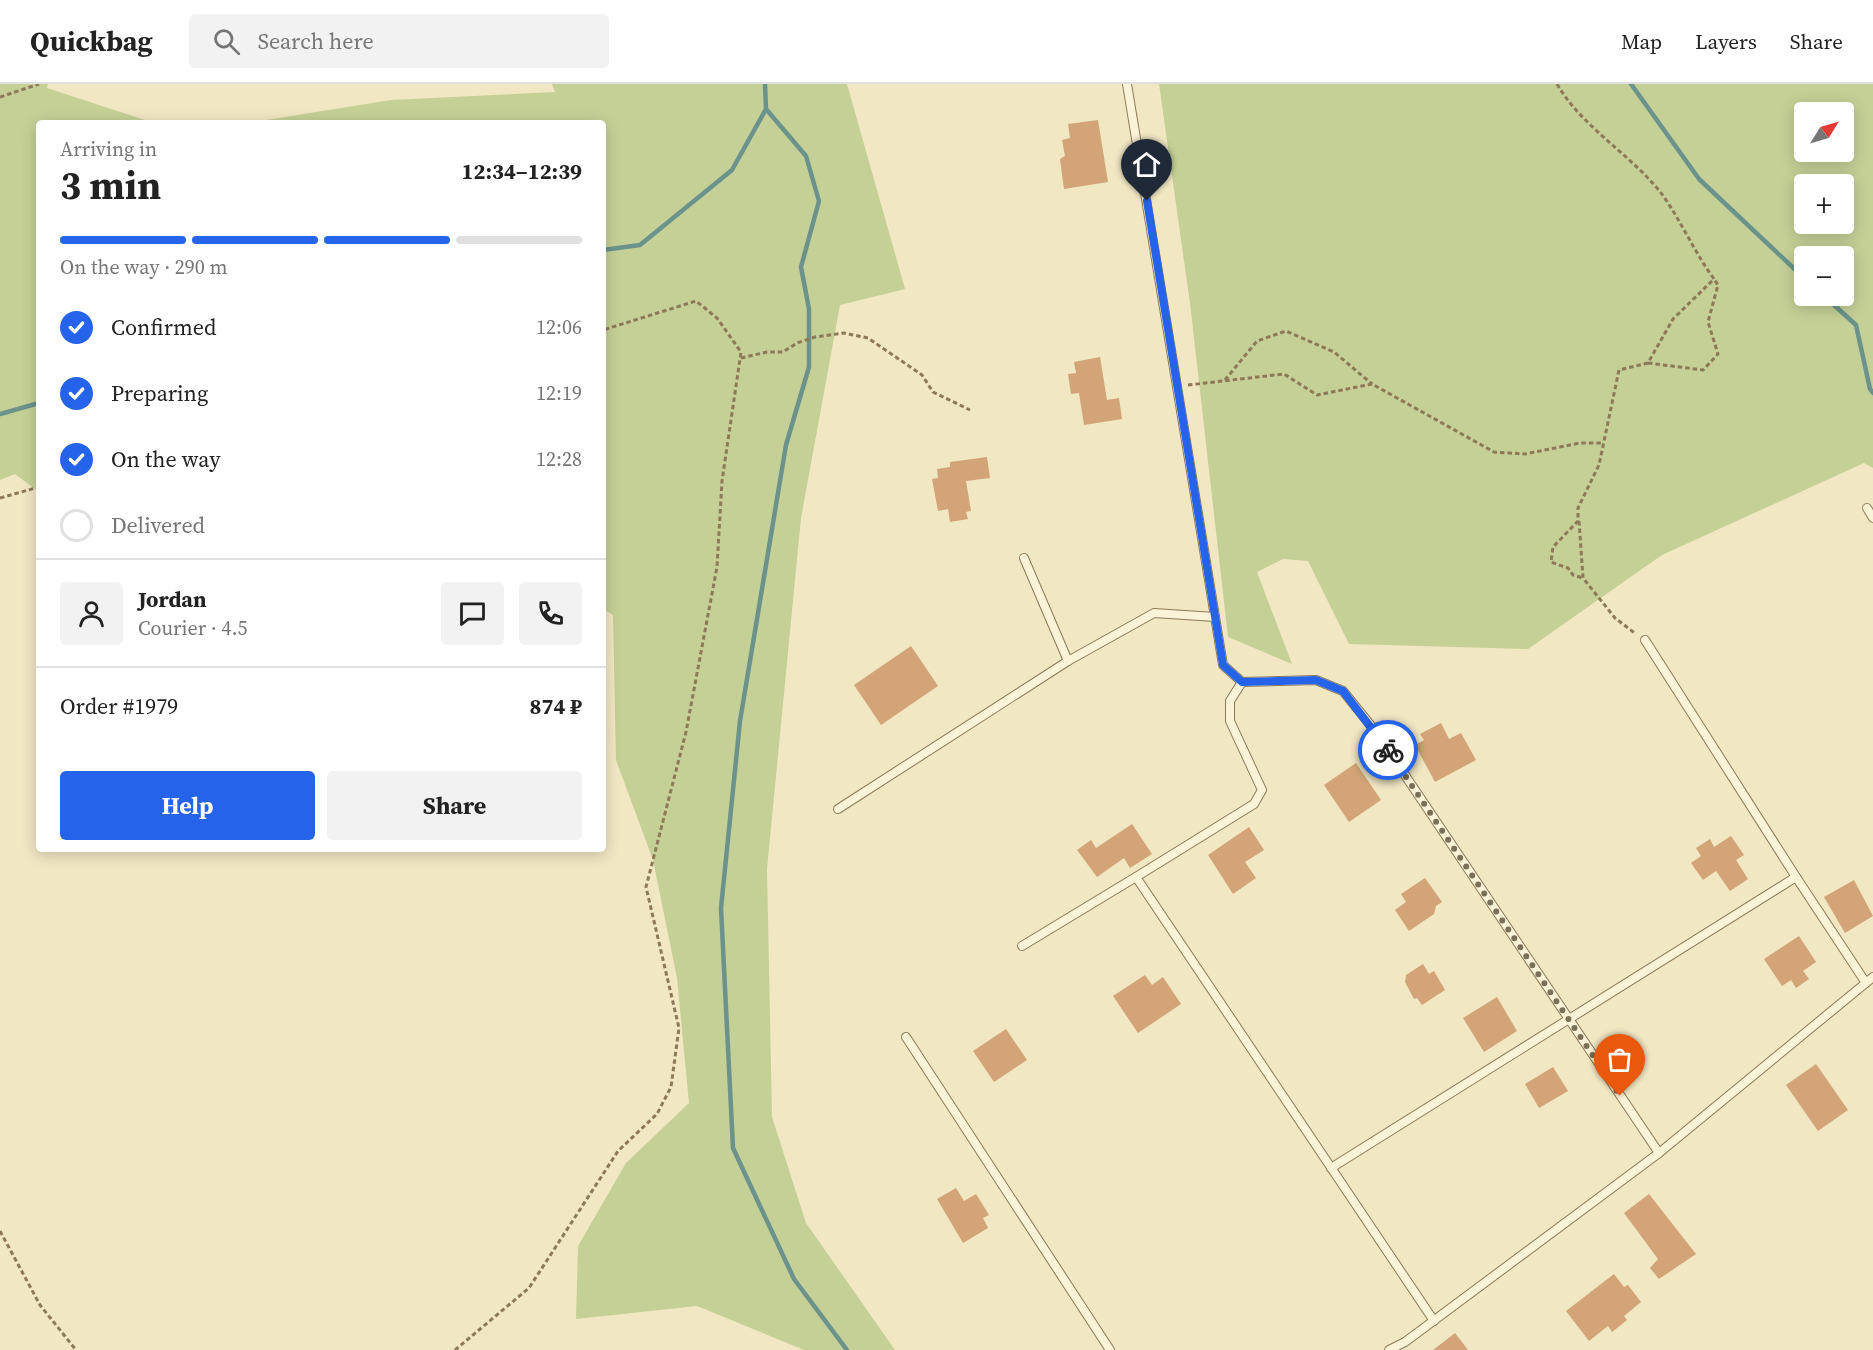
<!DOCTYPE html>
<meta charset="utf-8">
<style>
:root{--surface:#fff;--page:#f2f2f2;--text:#222;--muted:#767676;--line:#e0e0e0;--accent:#2563eb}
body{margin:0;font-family:"Source Serif 4",serif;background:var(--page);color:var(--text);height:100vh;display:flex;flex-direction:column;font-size:22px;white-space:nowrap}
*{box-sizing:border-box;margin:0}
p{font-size:20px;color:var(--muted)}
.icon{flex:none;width:33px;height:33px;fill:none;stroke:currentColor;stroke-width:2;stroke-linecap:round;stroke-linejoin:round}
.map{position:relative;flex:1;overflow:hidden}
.sheet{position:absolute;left:36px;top:36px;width:570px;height:732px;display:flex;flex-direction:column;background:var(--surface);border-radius:6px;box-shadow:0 3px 15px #0003}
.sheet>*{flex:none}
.needle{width:39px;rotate:53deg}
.tools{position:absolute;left:1794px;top:18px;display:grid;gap:12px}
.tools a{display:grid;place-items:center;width:60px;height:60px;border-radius:6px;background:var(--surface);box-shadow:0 3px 15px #0003;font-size:30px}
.pin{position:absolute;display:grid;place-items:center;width:51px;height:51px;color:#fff;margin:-62px -26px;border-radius:50% 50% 50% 0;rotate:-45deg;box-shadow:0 0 6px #0007}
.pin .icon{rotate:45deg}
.courier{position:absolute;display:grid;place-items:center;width:60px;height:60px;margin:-30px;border:4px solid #2563eb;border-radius:50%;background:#fff;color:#222;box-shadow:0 2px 8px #0007}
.summary em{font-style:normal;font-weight:700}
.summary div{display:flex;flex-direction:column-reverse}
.summary{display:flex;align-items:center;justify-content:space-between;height:102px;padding:0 24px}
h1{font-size:39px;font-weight:700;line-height:45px}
.bar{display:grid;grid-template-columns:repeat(4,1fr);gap:9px 6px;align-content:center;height:72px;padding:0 24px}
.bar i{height:8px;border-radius:4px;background:var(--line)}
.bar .current{background:var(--accent)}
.bar p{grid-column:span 4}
.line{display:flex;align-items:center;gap:15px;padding:0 24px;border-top:2px solid var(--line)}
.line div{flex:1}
.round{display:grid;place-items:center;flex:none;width:63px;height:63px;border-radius:6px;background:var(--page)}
ol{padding:0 24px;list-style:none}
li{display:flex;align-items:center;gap:18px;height:66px}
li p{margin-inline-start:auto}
li .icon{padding:6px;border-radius:50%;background:var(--accent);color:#fff;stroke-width:4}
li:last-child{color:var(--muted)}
li i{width:33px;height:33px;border:3px solid var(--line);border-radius:50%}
.cta{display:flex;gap:12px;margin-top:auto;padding:12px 24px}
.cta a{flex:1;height:69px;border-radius:6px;background:var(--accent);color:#fff;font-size:24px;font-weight:700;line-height:69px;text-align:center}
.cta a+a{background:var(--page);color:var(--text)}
header{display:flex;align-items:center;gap:36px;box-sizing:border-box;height:84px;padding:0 30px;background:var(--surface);border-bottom:2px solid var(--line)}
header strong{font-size:28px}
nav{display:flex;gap:33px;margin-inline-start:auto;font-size:21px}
.search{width:420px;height:54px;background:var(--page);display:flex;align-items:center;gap:15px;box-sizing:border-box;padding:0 21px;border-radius:6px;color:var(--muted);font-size:22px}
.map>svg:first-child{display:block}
</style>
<header>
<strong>Quickbag</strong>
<div class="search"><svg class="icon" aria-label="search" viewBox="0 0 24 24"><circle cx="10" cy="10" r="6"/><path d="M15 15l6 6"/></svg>Search here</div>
<nav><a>Map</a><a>Layers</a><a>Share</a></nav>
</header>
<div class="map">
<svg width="1873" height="1266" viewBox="0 0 1873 1266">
<rect width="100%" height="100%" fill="#f1e7c3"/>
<g fill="#c5d096" fill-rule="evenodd">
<polygon points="0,0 48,0 47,4 154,39 39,39 39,408 15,390 0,396"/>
<polygon points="552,0 847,0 905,205 840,221 801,434 767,785 772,1033 806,1139 895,1266 804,1266 697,1222 576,1235 578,1162 626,1079 689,1019 677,894 653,776 616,676 613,531 603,525 603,39 248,39 391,16 555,8"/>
<path d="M1159 0H1873V384L1864 379 1662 471 1528 565 1349 560 1308 477 1283 475 1257 488 1292 580 1228 553 1190 219ZM1844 28V68H1804V28ZM1844 100V140H1804V100ZM1804 172H1844V212H1804Z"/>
</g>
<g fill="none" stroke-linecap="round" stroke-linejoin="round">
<g stroke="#6b938c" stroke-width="4.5">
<polyline points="1631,0 1699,95 1804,194"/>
<polyline points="766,25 806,72 819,117 801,183 809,225 809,283 786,361 740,637 721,824 733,1064 794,1195 847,1266"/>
<polyline points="603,166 640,161 732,86 766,25 765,0"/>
<polyline points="1824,212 1856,241 1870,305 1873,309"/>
<polyline points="0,330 39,319"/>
</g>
</g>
<g fill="#d2a477">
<polygon points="1098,36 1108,98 1064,105 1060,75 1065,72 1062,56 1070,54 1068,40"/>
<polygon points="1100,273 1107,316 1119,314 1122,335 1084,341 1079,309 1071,310 1068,290 1076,289 1074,278"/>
<polygon points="987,373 990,394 966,397 971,427 966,428 968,435 950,438 948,425 938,427 932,395 938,394 937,385 950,383 950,378"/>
<polygon points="911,562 938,602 881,641 854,601"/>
<polygon points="1441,639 1449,655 1461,649 1476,676 1435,698 1415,661 1424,656 1420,650"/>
<polygon points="1356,679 1381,716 1349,738 1324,701"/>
<polygon points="1132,740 1152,770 1130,784 1124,774 1097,793 1077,766 1091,756 1096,764"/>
<polygon points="1249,743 1264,766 1245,778 1256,794 1233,810 1208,771"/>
<polygon points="1731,752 1744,771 1736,776 1748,795 1730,807 1716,787 1703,796 1691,779 1701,772 1696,764 1710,755 1714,763"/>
<polygon points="1425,794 1442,818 1436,822 1434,830 1409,847 1395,826 1406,818 1401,810"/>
<polygon points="1854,796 1873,832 1845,849 1824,813"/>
<polygon points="1799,852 1816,878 1803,887 1809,895 1796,904 1791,896 1782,902 1764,875"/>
<polygon points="1423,880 1429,890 1434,887 1445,906 1422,921 1417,914 1414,915 1405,898 1406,891"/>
<polygon points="1145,891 1152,901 1163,893 1181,920 1138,949 1113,912"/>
<polygon points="1497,913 1517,947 1484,968 1463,934"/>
<polygon points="1006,945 1027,976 994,998 973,967"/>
<polygon points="1816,980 1848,1026 1818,1047 1786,1001"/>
<polygon points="1553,983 1568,1007 1539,1024 1525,1000"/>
<polygon points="956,1104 964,1117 976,1110 989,1131 983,1134 988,1144 963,1159 937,1115"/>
<polygon points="1649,1110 1696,1170 1659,1195 1650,1184 1658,1175 1624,1129"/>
<polygon points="1614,1190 1624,1203 1628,1201 1641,1218 1624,1232 1627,1236 1612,1248 1608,1242 1589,1257 1566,1227"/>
<polygon points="1455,1249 1468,1266 1433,1266"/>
</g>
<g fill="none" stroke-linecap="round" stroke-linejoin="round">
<defs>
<g id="lane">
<polyline points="1127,0 1223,581 1242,598 1316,596 1343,607 1376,648 1659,1069"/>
<polyline points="1867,424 1873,434"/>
<polyline points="1024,474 1068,577"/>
<polyline points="1645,556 1796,793"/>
<polyline points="1242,598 1230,617 1230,637 1262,706 1254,720 1136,793 1434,1237"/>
<polyline points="838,725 1068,577 1154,529 1215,533"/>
<polyline points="1022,862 1136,793"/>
<polyline points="906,953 1110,1266"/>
<polyline points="1331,1084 1796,793 1866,899"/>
<polyline points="1389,1266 1405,1258 1659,1069 1873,893"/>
</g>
</defs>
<use href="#lane" stroke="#8d7858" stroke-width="10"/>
<g stroke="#8d7858" stroke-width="3" stroke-dasharray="4.5 3" stroke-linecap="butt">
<path d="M1557 0C1583 45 1633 71 1664 113 1682 139 1695 169 1714 195L1673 235 1648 279 1619 286 1599 381 1578 424V437L1553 463 1551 478 1568 484 1573 491 1583 494"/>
<polyline points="0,13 39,0"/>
<polyline points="741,274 767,268 783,268 797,259 815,253 844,249 868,254 922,291 933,308 970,326"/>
<polyline points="1648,279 1703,286 1718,270 1708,238 1718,201 1714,195"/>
<polyline points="1225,296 1257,257 1286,247 1334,268 1372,300"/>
<polyline points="1188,301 1284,290 1317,311 1372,300 1494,368 1525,370 1580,359 1603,359"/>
<polyline points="0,414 39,403"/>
<polyline points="1579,437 1583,494 1615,534 1636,550"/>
<polyline points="0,1147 40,1221 76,1266"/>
<polyline points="455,1266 529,1204 618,1067 657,1030 671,1003 679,944 646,803 686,648 717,483 722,397 741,268 717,234 696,217 603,246"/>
</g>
<use href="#lane" stroke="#fbf3d7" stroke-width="8"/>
</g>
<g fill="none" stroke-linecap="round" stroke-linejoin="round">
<polyline stroke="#7b6f57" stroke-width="6" stroke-dasharray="0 10.8" points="1388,666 1620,1012"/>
<polyline stroke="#2563eb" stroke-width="8" points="1147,117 1223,581 1242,598 1316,596 1343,607 1388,666"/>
</g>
</svg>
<div class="tools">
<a><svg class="needle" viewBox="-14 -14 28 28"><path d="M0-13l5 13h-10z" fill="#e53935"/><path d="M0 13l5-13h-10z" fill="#767676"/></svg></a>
<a>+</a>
<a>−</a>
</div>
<div class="pin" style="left:1620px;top:1012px;background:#ea580c"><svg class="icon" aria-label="bag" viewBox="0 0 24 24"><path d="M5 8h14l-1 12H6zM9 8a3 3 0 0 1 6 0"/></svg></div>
<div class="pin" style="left:1147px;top:117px;background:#1f2937"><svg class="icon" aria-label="home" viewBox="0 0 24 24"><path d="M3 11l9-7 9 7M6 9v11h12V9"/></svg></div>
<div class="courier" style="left:1388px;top:666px"><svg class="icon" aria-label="bike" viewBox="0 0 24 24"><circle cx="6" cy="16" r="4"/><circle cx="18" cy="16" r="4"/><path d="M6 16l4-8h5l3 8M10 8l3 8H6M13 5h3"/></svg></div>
<section class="sheet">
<div class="summary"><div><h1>3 min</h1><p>Arriving in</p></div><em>12:34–12:39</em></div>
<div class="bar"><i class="current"></i><i class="current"></i><i class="current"></i><i></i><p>On the way · 290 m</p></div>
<ol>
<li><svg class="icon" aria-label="check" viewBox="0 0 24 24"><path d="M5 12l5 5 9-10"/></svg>Confirmed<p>12:06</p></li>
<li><svg class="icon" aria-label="check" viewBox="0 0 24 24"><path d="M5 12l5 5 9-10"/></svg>Preparing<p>12:19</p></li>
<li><svg class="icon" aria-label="check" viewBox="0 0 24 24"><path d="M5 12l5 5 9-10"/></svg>On the way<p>12:28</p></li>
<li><i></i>Delivered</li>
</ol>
<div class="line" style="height:108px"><a class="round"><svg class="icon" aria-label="person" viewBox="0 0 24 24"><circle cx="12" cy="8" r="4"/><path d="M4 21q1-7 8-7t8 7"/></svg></a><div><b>Jordan</b><p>Courier · 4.5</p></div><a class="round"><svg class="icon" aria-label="chat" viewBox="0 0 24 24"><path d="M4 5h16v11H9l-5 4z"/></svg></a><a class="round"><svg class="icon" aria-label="phone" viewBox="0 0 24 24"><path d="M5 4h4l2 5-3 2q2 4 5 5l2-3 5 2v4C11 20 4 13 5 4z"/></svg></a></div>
<div class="line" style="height:78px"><div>Order #1979</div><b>874 ₽</b></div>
<div class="cta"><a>Help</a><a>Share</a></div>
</section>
</div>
